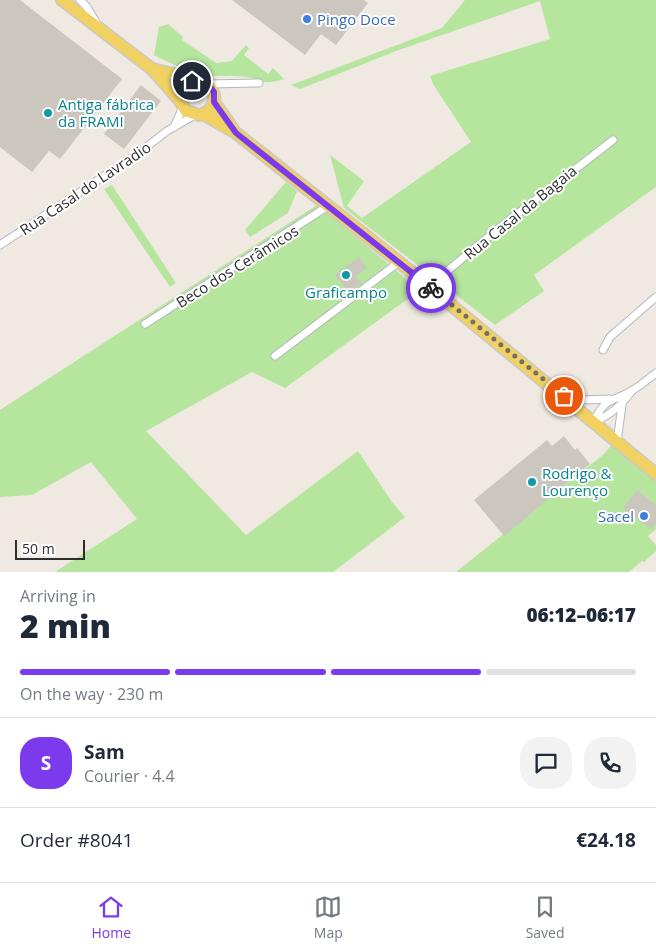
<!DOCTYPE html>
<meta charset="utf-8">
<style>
:root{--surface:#fff;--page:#f2f2f3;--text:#1f2937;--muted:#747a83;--line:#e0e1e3;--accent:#7c3aed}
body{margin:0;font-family:"Open Sans",sans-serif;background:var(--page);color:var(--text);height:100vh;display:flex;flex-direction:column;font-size:19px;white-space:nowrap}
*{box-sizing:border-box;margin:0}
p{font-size:16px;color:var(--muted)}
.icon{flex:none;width:28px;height:28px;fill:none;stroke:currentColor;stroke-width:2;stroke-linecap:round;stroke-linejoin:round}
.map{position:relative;height:572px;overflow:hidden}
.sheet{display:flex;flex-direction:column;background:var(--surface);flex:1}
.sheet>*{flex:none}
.scale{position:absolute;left:15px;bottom:12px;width:70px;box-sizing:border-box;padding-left:5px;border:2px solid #2e2e2e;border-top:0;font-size:14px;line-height:18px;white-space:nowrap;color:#2e2e2e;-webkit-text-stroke:4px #fff;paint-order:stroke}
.pin{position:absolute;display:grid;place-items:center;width:42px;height:42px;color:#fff;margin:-21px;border:2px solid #fff;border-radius:50%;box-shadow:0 1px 5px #0007}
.courier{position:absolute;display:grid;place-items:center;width:50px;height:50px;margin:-25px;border:4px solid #7c3aed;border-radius:50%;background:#fff;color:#222;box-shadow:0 1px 6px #0007}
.summary em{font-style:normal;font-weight:800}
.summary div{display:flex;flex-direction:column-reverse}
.summary{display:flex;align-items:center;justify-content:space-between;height:85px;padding:0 20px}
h1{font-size:32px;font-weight:800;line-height:38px}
.bar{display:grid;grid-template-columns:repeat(4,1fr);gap:8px 5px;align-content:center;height:60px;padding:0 20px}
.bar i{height:6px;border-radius:4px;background:var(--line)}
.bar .active{background:var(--accent)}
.bar p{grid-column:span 4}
.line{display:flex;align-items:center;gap:12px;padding:0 20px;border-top:1px solid var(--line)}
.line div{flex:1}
.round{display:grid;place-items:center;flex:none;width:52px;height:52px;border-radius:20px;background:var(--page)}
.tab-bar{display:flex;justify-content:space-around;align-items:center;height:70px;border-top:1px solid var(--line);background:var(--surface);font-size:14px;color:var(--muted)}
.tab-bar a{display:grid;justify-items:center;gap:2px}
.tab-bar .active{color:var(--accent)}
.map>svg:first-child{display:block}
</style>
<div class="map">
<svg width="656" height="572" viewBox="0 0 656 572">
<rect width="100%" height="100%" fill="#efe9e1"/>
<g fill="#b6e59e">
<polygon points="465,0 656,0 656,187 534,275 544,291 495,325 344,208 330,155 364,181 347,206 362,218 471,142 433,84 430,76 550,39 540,1 396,51 300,89 291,85 442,28"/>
<path d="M168 24 183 37 182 40 216 63 232 61 246 45 249 48 244 55 268 74 273 68 284 79C261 86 267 80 247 77 234 75 221 77 208 75 190 72 171 64 154 55L159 27Z"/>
<polygon points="286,182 297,191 288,213 250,237 245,230"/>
<polygon points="112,185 176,283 170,287 104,189"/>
<polygon points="317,205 420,290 285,388 252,372 146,431 246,535 358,451 392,502 405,517 333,572 55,572 137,519 91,462 32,495 0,497 0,410"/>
<polygon points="613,443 656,479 656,529 648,536 656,545 656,551 644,562 642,561 629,572 456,572 604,454"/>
</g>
<g fill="#cbc7bf">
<polygon points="0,0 20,0 122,79 60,159 49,151 32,172 0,147"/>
<polygon points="232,0 364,0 368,3 336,45 321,34 305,55"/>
<polygon points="141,85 161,101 124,149 104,134"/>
<polygon points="359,257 367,268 356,276 362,283 349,293 335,275"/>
<polygon points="564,436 575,450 577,448 590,464 504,536 474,500 547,440 552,446"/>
<polygon points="637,490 656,505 656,523 651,529 623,508"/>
</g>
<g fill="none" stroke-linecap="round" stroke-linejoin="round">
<defs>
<g id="minor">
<polyline points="80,0 87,7 97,24"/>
<polyline points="208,84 259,83"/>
<polyline points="174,127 183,107"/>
<polyline points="0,245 136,155 167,131 195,115"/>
<polyline points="429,286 498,229 613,140"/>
<polyline points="145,324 328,206"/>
<polyline points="603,350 610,337 656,297"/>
<polyline points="275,356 399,262"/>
<polyline points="575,406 583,400 609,399"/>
<path d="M593 422C608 394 611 404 633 390 641 385 648 379 656 373"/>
<path d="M593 422C610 416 621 406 631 392"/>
<polyline points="617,442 622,405"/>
</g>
<g id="primary">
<polyline points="62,0 152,69 180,101"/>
<path d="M152 69 203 81C219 90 218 111 199 115L186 111 180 101 184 87 197 81"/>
<polyline points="214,102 233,129"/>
<polyline points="203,114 236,133 399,262 656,474"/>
</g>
</defs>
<use href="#minor" stroke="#b4b7c1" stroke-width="9"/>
<use href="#primary" stroke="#c9c9c9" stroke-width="14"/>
<use href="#minor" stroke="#fff" stroke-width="7"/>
<use href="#primary" stroke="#f2d163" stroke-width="11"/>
</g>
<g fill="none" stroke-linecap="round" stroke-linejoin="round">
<polyline stroke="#726f6d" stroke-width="5" stroke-dasharray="0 9" points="431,288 564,396"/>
<polyline stroke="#7c3aed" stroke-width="6" points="192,81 203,81 211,88 214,92 214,102 236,133 431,288"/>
</g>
<g fill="#3f7fe0" stroke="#fff" stroke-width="2">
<circle cx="307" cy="19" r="5"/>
<circle cx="644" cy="516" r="5"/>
</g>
<g fill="#0f9aa8" stroke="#fff" stroke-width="2">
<circle cx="48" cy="113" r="5"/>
<circle cx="346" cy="275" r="5"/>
<circle cx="532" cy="482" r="5"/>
</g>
<g text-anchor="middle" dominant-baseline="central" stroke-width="4" stroke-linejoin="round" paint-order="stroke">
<g font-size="15" fill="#366cbe" stroke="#fff" text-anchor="start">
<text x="317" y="19">Pingo Doce</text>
<text x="634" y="516" text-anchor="end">Sacel</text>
</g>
<g font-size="15" fill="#0d838f" stroke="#fff" text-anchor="start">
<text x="58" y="104">Antiga fábrica<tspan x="58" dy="17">da FRAMI</tspan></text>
<text x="346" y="292" text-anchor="middle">Graficampo</text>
<text x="542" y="473">Rodrigo &amp;<tspan x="542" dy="17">Lourenço</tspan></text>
</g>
<g font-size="15" fill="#2e2e2e" stroke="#fff">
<text transform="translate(85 188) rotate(-34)">Rua Casal do Lavradio</text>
<text transform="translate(520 212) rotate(-39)">Rua Casal da Bagaia</text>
<text transform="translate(237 266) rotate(-32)">Beco dos Cerâmicos</text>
</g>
</g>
</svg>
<div class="scale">50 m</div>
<div class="pin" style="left:564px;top:396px;background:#ea580c"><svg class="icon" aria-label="bag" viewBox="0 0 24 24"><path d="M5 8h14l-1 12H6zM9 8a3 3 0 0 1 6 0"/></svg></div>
<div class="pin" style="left:192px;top:81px;background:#1f2937"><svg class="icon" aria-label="home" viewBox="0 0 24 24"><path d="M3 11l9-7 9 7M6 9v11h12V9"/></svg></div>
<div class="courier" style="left:431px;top:288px"><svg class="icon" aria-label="bike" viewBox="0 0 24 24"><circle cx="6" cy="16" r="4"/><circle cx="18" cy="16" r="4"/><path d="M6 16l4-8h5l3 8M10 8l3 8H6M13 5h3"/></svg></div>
</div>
<section class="sheet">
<div class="summary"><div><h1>2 min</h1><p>Arriving in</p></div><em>06:12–06:17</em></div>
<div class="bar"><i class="active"></i><i class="active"></i><i class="active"></i><i></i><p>On the way · 230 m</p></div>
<div class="line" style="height:90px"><b class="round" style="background:var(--accent);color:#fff">S</b><div><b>Sam</b><p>Courier · 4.4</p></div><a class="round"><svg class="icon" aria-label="chat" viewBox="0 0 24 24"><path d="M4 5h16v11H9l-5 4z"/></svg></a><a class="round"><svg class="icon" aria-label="phone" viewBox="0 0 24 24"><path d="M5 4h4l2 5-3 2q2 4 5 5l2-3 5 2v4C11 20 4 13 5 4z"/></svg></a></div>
<div class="line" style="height:65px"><div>Order #8041</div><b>€24.18</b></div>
</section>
<nav class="tab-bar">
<a class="active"><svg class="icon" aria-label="home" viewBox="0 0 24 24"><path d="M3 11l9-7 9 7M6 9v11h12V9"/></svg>Home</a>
<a><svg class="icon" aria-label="map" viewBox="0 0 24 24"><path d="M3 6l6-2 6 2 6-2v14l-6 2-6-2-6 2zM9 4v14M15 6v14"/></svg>Map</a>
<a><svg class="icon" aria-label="saved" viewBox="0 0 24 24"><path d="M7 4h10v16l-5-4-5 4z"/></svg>Saved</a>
</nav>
